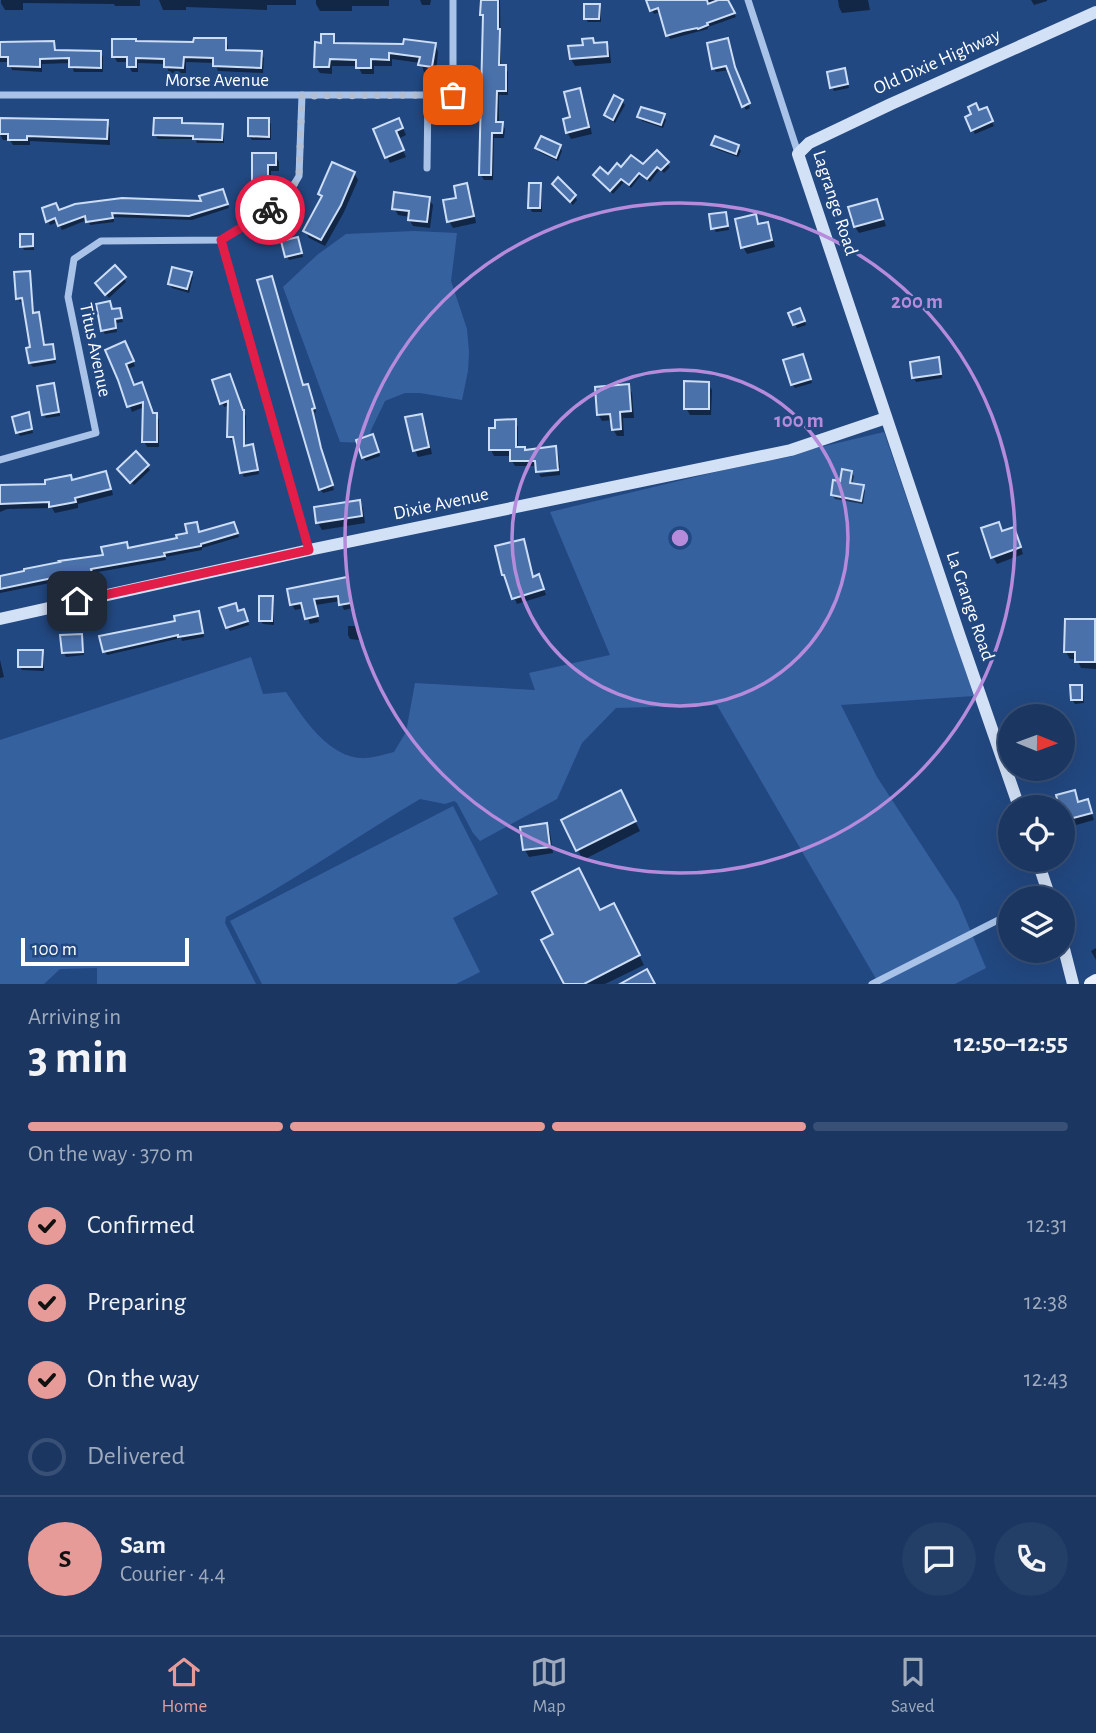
<!DOCTYPE html>
<meta charset="utf-8">
<style>
:root{--surface:#1a3661;--page:#233e67;--text:#f1f3f6;--muted:#9fabbd;--line:#385076;--accent:#e69b98}
body{margin:0;font-family:"Alegreya Sans",sans-serif;background:var(--page);color:var(--text);height:100vh;display:flex;flex-direction:column;font-size:26px;white-space:nowrap}
*{box-sizing:border-box;margin:0}
p{font-size:23px;color:var(--muted)}
.icon{flex:none;width:38px;height:38px;fill:none;stroke:currentColor;stroke-width:2;stroke-linecap:round;stroke-linejoin:round}
.map{position:relative;height:984px;overflow:hidden}
.details{display:flex;flex-direction:column;background:var(--surface);flex:1}
.details>*{flex:none}
.needle{width:46px;rotate:91deg}
.buttons{position:absolute;left:998px;top:704px;display:grid;gap:14px}
.buttons a{display:grid;place-items:center;width:77px;height:77px;border-radius:50%;background:var(--surface);box-shadow:0 7px 28px #0002,0 0 0 2px var(--line);font-size:35px}
.scale{position:absolute;left:21px;bottom:18px;width:168px;box-sizing:border-box;padding-left:7px;border:4px solid #fff;border-top:0;font-size:19px;line-height:24px;white-space:nowrap;color:#fff;-webkit-text-stroke:5px #224881;paint-order:stroke}
.pin{position:absolute;display:grid;place-items:center;width:60px;height:60px;color:#fff;margin:-30px;border-radius:14px;box-shadow:0 4px 10px #0006}
.courier{position:absolute;display:grid;place-items:center;width:70px;height:70px;margin:-35px;border:5px solid #e11d48;border-radius:50%;background:#fff;color:#222;box-shadow:0 2px 9px #0007}
.headline em{font-style:normal;font-weight:700}
.headline div{display:flex;flex-direction:column-reverse}
.headline{display:flex;align-items:center;justify-content:space-between;height:119px;padding:0 28px}
h1{font-size:46px;font-weight:700;line-height:52px}
.bar{display:grid;grid-template-columns:repeat(4,1fr);gap:10px 7px;align-content:center;height:84px;padding:0 28px}
.bar i{height:9px;border-radius:5px;background:var(--line)}
.bar .selected{background:var(--accent)}
.bar p{grid-column:span 4}
.line{display:flex;align-items:center;gap:18px;padding:0 28px;border-top:2px solid var(--line)}
.line div{flex:1}
.round{display:grid;place-items:center;flex:none;width:74px;height:74px;border-radius:37px;background:var(--page)}
ol{padding:0 28px;list-style:none}
li{display:flex;align-items:center;gap:21px;height:77px}
li p{margin-inline-start:auto}
li .icon{padding:7px;border-radius:50%;background:var(--accent);color:#111;stroke-width:4}
li:last-child{color:var(--muted)}
li i{width:38px;height:38px;border:4px solid var(--line);border-radius:50%}
.tab-bar{display:flex;justify-content:space-around;align-items:center;height:98px;border-top:2px solid var(--line);background:var(--surface);font-size:19px;color:var(--muted)}
.tab-bar a{display:grid;justify-items:center;gap:4px}
.tab-bar .selected{color:var(--accent)}
.map>svg:first-child{display:block}
</style>
<div class="map">
<svg width="1096" height="984" viewBox="0 0 1096 984">
<rect width="100%" height="100%" fill="#224881"/>
<g fill="#36619f">
<polygon points="414,231 457,233 451,281 467,329 469,352 468,371 462,400 420,393 405,393 385,401 371,430 368,443 340,442 283,287 317,255 346,234"/>
<path d="M884 432 974 696 841 705 877 777 958 901 986 968 955 984H879L717 705 616 708 582 743 557 799 480 841 473 833 457 803 454 801 445 804 420 799C354 838 293 882 226 917L225 923 256 984H97V968L60 969 44 984H0V740L251 657 263 694 286 692C303 718 330 761 367 758 376 757 385 754 394 752L406 732 415 683 535 690 529 673 610 655 550 512 724 470 793 456 812 449Z"/>
<polygon points="453,806 498,894 453,918 480,972 456,984 262,984 230,921"/>
</g>
<g fill="#0007">
<polygon points="1,0 140,0 140,6 115,6 114,4 23,3 23,10 5,10 1,3"/>
<polygon points="159,0 296,0 296,5 267,5 267,10 186,7 186,10 163,10"/>
<polygon points="316,0 389,0 389,6 352,6 352,11 320,11 316,4"/>
<polygon points="420,0 431,0 430,5 422,5"/>
<polygon points="482,0 500,0 501,67 505,67 508,72 508,95 499,95 499,124 502,124 505,129 504,138 494,138 493,180 484,180 481,175 484,18 482,15"/>
<polygon points="648,0 726,0 736,17 708,27 708,29 670,39 660,12 654,14"/>
<polygon points="838,0 868,0 870,10 842,13 839,7"/>
<polygon points="1031,0 1047,0 1047,1 1034,5"/>
<polygon points="599,6 601,10 601,22 588,22 585,18"/>
<polygon points="333,36 337,45 435,45 438,52 436,73 424,72 421,63 392,59 392,66 374,66 374,74 362,74 358,66 332,66 332,74 320,73 316,67 323,44"/>
<polygon points="225,40 228,46 228,52 260,53 264,58 263,73 218,71 215,63 186,62 186,73 169,73 166,64 138,63 138,72 132,72 129,66 129,62 117,62 114,56"/>
<polygon points="592,40 595,45 606,44 610,51 611,63 575,66 571,59"/>
<polygon points="0,43 53,43 56,52 100,52 103,57 103,72 74,72 71,63 42,64 42,72 12,70 9,62 0,62"/>
<polygon points="729,44 737,73 750,108 746,110 729,70 716,72 714,68"/>
<polygon points="844,70 849,88 834,91 832,87"/>
<polygon points="579,90 583,97 592,134 571,139 567,132"/>
<polygon points="622,101 625,105 615,123 608,119 606,115"/>
<polygon points="986,109 994,126 975,134 967,118"/>
<polygon points="663,116 666,120 663,128 642,121 639,117"/>
<polygon points="0,120 107,122 110,128 110,145 30,141 30,145 13,145 10,140 3,140 0,134"/>
<polygon points="181,120 184,125 222,125 224,129 224,143 197,143 195,139 158,139 155,135"/>
<polygon points="268,120 271,124 271,140 252,140 249,136"/>
<polygon points="402,126 406,135 398,139 406,157 390,163 375,130"/>
<polygon points="713,145 738,147 741,151 738,157 716,149"/>
<polygon points="560,147 562,151 558,161 539,152 537,148"/>
<polygon points="657,153 670,167 664,173 660,169 650,182 641,175 631,188 624,182 613,194 595,175 608,177 643,167"/>
<polygon points="254,155 275,155 279,162 279,171 271,171 271,191 257,191 253,184"/>
<polygon points="354,173 358,180 344,212 325,246 309,238 305,231 323,199 320,194"/>
<polygon points="466,185 470,192 476,223 453,228 449,221"/>
<polygon points="540,185 542,189 542,212 532,212 530,208"/>
<polygon points="554,185 575,196 577,200 573,205"/>
<polygon points="223,191 229,208 192,220 114,217 114,222 90,225 87,220 62,230 58,222 50,225 48,221 59,212 203,203"/>
<polygon points="429,199 433,205 430,228 413,226 409,219 410,217 398,215 394,208"/>
<polygon points="877,201 880,208 886,226 859,233 855,227 850,209"/>
<polygon points="725,214 727,218 729,230 716,232 713,228"/>
<polygon points="755,216 760,225 767,224 771,230 775,247 747,254 743,247"/>
<polygon points="32,236 34,240 34,250 24,250 22,246"/>
<polygon points="299,243 303,257 289,260 287,256"/>
<polygon points="29,273 31,277 34,315 38,314 40,318 44,347 52,346 54,350 56,363 33,367 30,363 32,349 25,302 20,302 18,298"/>
<polygon points="190,273 193,277 189,293 172,288 170,284"/>
<polygon points="124,278 126,282 109,298 100,287"/>
<polygon points="109,303 112,311 119,310 123,322 116,323 117,332 105,334 102,330"/>
<polygon points="802,314 806,325 797,328 795,324"/>
<polygon points="127,348 135,366 128,369 134,386 153,414 156,414 159,420 159,447 147,447 144,441 144,407 132,412 120,379"/>
<polygon points="938,359 940,363 942,378 916,382 914,378"/>
<polygon points="805,360 812,383 795,388 792,384"/>
<polygon points="214,381 246,416 245,447 252,446 254,450 259,474 244,477 242,473 235,440 231,440 229,436 230,405 224,407"/>
<polygon points="708,384 712,390 711,415 690,415 686,408"/>
<polygon points="53,385 56,389 60,416 46,418 43,414"/>
<polygon points="628,386 632,393 634,418 623,418 624,436 617,436 613,429 613,420 602,421 598,414"/>
<polygon points="303,387 310,390 316,412 313,413 323,454 334,490 323,493 320,489"/>
<polygon points="421,416 425,423 432,454 418,457 415,450"/>
<polygon points="30,418 33,433 20,436 17,432"/>
<polygon points="515,421 518,427 518,448 526,451 555,448 558,454 560,468 538,470 537,466 515,466 512,461 512,456 494,456 491,450"/>
<polygon points="374,440 380,456 366,461 363,457"/>
<polygon points="147,466 150,470 134,485 122,473"/>
<polygon points="560,471 560,475 541,477 539,474"/>
<polygon points="851,472 854,476 852,485 863,487 865,491 863,504 835,499 832,495"/>
<polygon points="105,473 109,479 113,495 78,504 78,508 55,513 52,508 7,509 0,512 0,490 47,485 71,477 73,481"/>
<polygon points="359,502 363,508 365,523 322,530 318,523 316,509"/>
<polygon points="196,524 200,534 236,528 239,537 202,548 202,550 165,557 166,560 92,573 93,577 66,582 65,580 0,593 0,578 105,556 126,544 128,548 178,540 189,534"/>
<polygon points="1017,535 1023,554 997,564 993,557"/>
<polygon points="523,541 526,547 534,578 541,582 546,595 517,604 504,575"/>
<polygon points="346,579 350,585 353,608 344,610 340,601 316,605 319,622 310,624 304,608 295,610 292,605 289,590"/>
<polygon points="272,598 274,602 274,625 263,624 260,620"/>
<polygon points="198,613 200,617 204,637 182,641 181,638 107,655 104,651"/>
<polygon points="238,613 246,615 249,625 230,631 228,627"/>
<polygon points="1094,621 1096,624 1096,669 1081,668 1077,659 1070,659 1066,652"/>
<polygon points="348,626 357,626 360,630 359,640 350,639 348,635"/>
<polygon points="81,635 83,640 84,655 66,657 64,653"/>
<polygon points="42,652 44,656 44,671 22,670 19,666"/>
<polygon points="0,660 4,677 0,678"/>
<polygon points="1081,687 1083,691 1084,703 1075,704 1072,699"/>
<polygon points="1074,792 1079,804 1087,802 1094,820 1069,827 1062,810"/>
<polygon points="625,801 640,831 583,860 563,821"/>
<polygon points="546,825 550,832 553,853 529,857 525,850 522,828"/>
<polygon points="600,912 618,914 644,965 605,984 566,984"/>
<polygon points="1096,948 1096,960 1091,951"/>
</g>
<g fill="#4b71ab" stroke="#ccddf6" stroke-width="2">
<polygon points="481,0 498,0 498,29 500,29 499,65 506,65 506,91 497,91 496,122 503,122 502,133 492,133 491,175 479,175 483,15 480,15"/>
<polygon points="646,0 707,0 708,4 718,0 728,0 735,13 707,23 708,25 698,29 697,28 683,31 666,36 658,8 650,11"/>
<polygon points="584,4 600,4 599,19 584,19"/>
<polygon points="321,34 334,34 334,43 403,44 404,39 436,43 432,67 418,65 420,57 389,53 389,60 371,59 371,68 356,68 356,60 330,59 329,67 314,67 315,42 321,43"/>
<polygon points="194,38 226,38 226,50 262,51 261,68 213,66 213,58 184,57 183,68 164,67 164,59 136,58 136,67 127,67 127,57 112,57 112,39 136,39 136,41 193,42"/>
<polygon points="593,38 594,43 607,42 608,56 570,59 568,46 583,45 582,39"/>
<polygon points="728,38 735,67 750,103 742,107 726,66 712,69 707,43"/>
<polygon points="54,41 55,50 101,51 101,68 69,67 69,58 40,59 40,67 8,66 8,57 0,57 0,42"/>
<polygon points="845,68 848,84 830,88 827,72"/>
<polygon points="580,88 589,127 566,133 563,119 570,117 564,92"/>
<polygon points="614,95 623,100 613,120 604,115"/>
<polygon points="976,103 979,110 987,107 993,121 971,131 965,117 971,114 968,107"/>
<polygon points="641,107 665,114 661,125 637,117"/>
<polygon points="0,118 108,120 107,139 27,136 27,140 8,140 8,134 0,134"/>
<polygon points="154,118 182,118 182,123 223,124 222,140 193,139 193,136 153,135"/>
<polygon points="248,118 269,118 269,137 248,136"/>
<polygon points="399,118 403,128 396,131 404,150 385,158 373,129"/>
<polygon points="541,136 561,145 556,158 535,148"/>
<polygon points="715,136 739,145 736,154 711,145"/>
<polygon points="657,150 669,162 661,170 657,167 647,179 639,173 629,185 621,179 610,191 593,175 600,167 608,174 617,163 621,167 631,155 643,164"/>
<polygon points="252,153 276,153 276,165 268,165 268,185 252,185"/>
<polygon points="332,162 355,172 341,205 321,240 303,231 322,196 318,194"/>
<polygon points="558,177 576,195 570,202 552,184"/>
<polygon points="467,183 474,216 447,222 443,200 456,198 454,186"/>
<polygon points="529,183 541,183 540,208 528,208"/>
<polygon points="223,189 228,204 189,216 112,213 113,218 86,222 85,216 58,226 55,218 46,222 42,208 56,203 59,210 75,204 122,198 201,201 199,196"/>
<polygon points="394,192 430,197 427,222 408,220 409,211 392,209"/>
<polygon points="877,199 883,219 854,227 848,207"/>
<polygon points="726,212 728,226 711,229 709,214"/>
<polygon points="756,214 758,224 768,222 772,240 741,248 735,219"/>
<polygon points="20,234 33,234 33,246 20,247"/>
<polygon points="298,237 302,253 285,257 281,241"/>
<polygon points="115,265 126,277 105,295 95,283"/>
<polygon points="172,267 192,272 187,289 168,284"/>
<polygon points="30,271 33,313 39,312 44,345 53,344 55,359 29,363 26,348 30,347 22,298 16,299 14,272"/>
<polygon points="272,276 303,385 308,384 315,408 312,409 321,448 333,485 319,490 257,280"/>
<polygon points="110,301 112,309 120,308 122,318 115,319 116,328 101,331 96,304"/>
<polygon points="800,308 805,321 793,325 788,313"/>
<polygon points="125,341 134,361 126,364 134,385 142,382 153,413 157,413 157,442 142,442 143,402 127,407 118,380 105,350"/>
<polygon points="803,354 811,379 791,385 783,360"/>
<polygon points="939,357 941,374 912,378 910,362"/>
<polygon points="230,374 243,410 244,410 244,446 253,444 258,470 240,473 233,437 227,437 228,401 220,404 212,380"/>
<polygon points="684,381 709,382 709,409 684,409"/>
<polygon points="54,383 59,412 42,415 37,386"/>
<polygon points="629,384 631,411 620,412 621,429 612,430 610,414 597,415 595,387"/>
<polygon points="29,412 32,429 16,433 12,417"/>
<polygon points="422,414 429,447 413,451 405,417"/>
<polygon points="516,419 516,447 525,447 525,450 556,446 558,470 536,472 535,461 510,461 510,450 489,450 489,428 495,428 495,420"/>
<polygon points="373,434 379,452 362,458 356,440"/>
<polygon points="136,451 149,465 130,483 117,469"/>
<polygon points="842,469 852,471 850,483 864,485 861,501 831,495 833,480 840,481"/>
<polygon points="106,471 111,489 75,498 76,502 49,507 49,502 0,504 0,485 45,484 45,480 71,475 72,480"/>
<polygon points="360,500 362,516 316,523 314,507"/>
<polygon points="197,522 199,532 234,522 238,533 201,544 201,546 164,553 165,556 91,569 92,573 62,578 62,576 0,589 0,576 24,571 24,569 60,562 59,561 103,555 101,547 127,542 128,548 177,538 176,535 187,533 185,524"/>
<polygon points="999,522 1002,531 1014,527 1021,547 991,558 981,528"/>
<polygon points="524,539 533,577 539,574 544,589 512,599 504,575 502,575 495,546"/>
<polygon points="347,577 351,603 339,605 338,596 314,599 318,616 305,619 301,603 290,605 287,589"/>
<polygon points="259,596 273,596 272,621 259,621"/>
<polygon points="236,603 238,611 244,609 248,621 226,628 219,608"/>
<polygon points="199,611 203,633 178,637 178,635 103,652 99,636 175,621 174,616"/>
<polygon points="1065,619 1095,619 1095,662 1075,662 1075,652 1064,652"/>
<polygon points="82,634 83,652 62,653 60,635"/>
<polygon points="18,650 43,650 42,667 18,667"/>
<polygon points="1070,685 1082,685 1082,700 1071,700"/>
<polygon points="621,790 636,821 576,851 561,820"/>
<polygon points="1075,790 1078,802 1088,799 1092,813 1062,821 1062,807 1059,807 1056,795"/>
<polygon points="547,823 550,847 523,850 520,827"/>
<polygon points="579,868 600,910 614,903 640,955 584,984 564,984 541,940 553,934 532,892"/>
<polygon points="647,969 655,984 620,984"/>
</g>
<g fill="none" stroke-linecap="round" stroke-linejoin="round">
<g stroke="#a8c2e8" stroke-width="7">
<polyline points="748,0 798,153"/>
<polyline points="0,95 453,95 453,0"/>
<polyline points="427,168 428,95"/>
<polyline points="221,240 309,550"/>
<polyline points="0,460 96,433 68,297 74,259 101,241 221,240 283,203 299,176 302,95"/>
<polyline points="872,984 1010,914"/>
</g>
<g stroke="#d3e1f6" stroke-width="12">
<polyline points="0,619 309,550 791,450 886,418"/>
<polyline points="1019,807 960,637 798,154 809,143 891,104 1096,12"/>
<polyline points="1037,859 1050,898"/>
<polyline points="1062,941 1073,984"/>
</g>
<polyline stroke="#ebf1fd" stroke-width="14" points="1091,984 1096,981"/>
</g>
<g fill="none" stroke-linecap="round" stroke-linejoin="round">
<polyline stroke="#b2bfd3" stroke-width="7" stroke-dasharray="0 12.6" points="270,210 283,203 299,176 302,96 453,95"/>
<polyline stroke="#e11d48" stroke-width="9" points="77,601 309,550 221,240 270,210"/>
</g>
<g fill="none" stroke="#b68bdc" stroke-width="3.5">
<circle cx="680" cy="538" r="168"/>
<circle cx="680" cy="538" r="335"/>
</g>
<g text-anchor="middle" dominant-baseline="central" stroke-width="6" stroke-linejoin="round" paint-order="stroke">
<g font-size="19" fill="#fff" stroke="#224881">
<text transform="translate(937 62) rotate(-24)">Old Dixie Highway</text>
<text x="217" y="80">Morse Avenue</text>
<text transform="translate(835 203) rotate(72)">Lagrange Road</text>
<text transform="translate(95 350) rotate(78)">Titus Avenue</text>
<text transform="translate(441 504) rotate(-12)">Dixie Avenue</text>
<text transform="translate(970 606) rotate(71)">La Grange Road</text>
</g>
</g>
<circle cx="680" cy="538" r="10" fill="#b68bdc" stroke="#224881" stroke-width="3.5"/>
<g font-size="21" text-anchor="middle" font-weight="bold" fill="#b68bdc" stroke="#224881" stroke-width="6" stroke-linejoin="round" paint-order="stroke">
<text x="917" y="308">200 m</text>
<text x="799" y="427">100 m</text>
</g>
</svg>
<div class="buttons">
<a><svg class="needle" viewBox="-14 -14 28 28"><path d="M0-13l5 13h-10z" fill="#e53935"/><path d="M0 13l5-13h-10z" fill="#9fabbd"/></svg></a>
<a><svg class="icon" aria-label="locate" viewBox="0 0 24 24"><circle cx="12" cy="12" r="6"/><path d="M12 2v4M12 18v4M2 12h4M18 12h4"/></svg></a>
<a><svg class="icon" aria-label="layers" viewBox="0 0 24 24"><path d="M12 4l9 5-9 5-9-5zM3 14l9 5 9-5"/></svg></a>
</div>
<div class="scale">100 m</div>
<div class="pin" style="left:453px;top:95px;background:#ea580c"><svg class="icon" aria-label="bag" viewBox="0 0 24 24"><path d="M5 8h14l-1 12H6zM9 8a3 3 0 0 1 6 0"/></svg></div>
<div class="pin" style="left:77px;top:601px;background:#1f2937"><svg class="icon" aria-label="home" viewBox="0 0 24 24"><path d="M3 11l9-7 9 7M6 9v11h12V9"/></svg></div>
<div class="courier" style="left:270px;top:210px"><svg class="icon" aria-label="bike" viewBox="0 0 24 24"><circle cx="6" cy="16" r="4"/><circle cx="18" cy="16" r="4"/><path d="M6 16l4-8h5l3 8M10 8l3 8H6M13 5h3"/></svg></div>
</div>
<section class="details">
<div class="headline"><div><h1>3 min</h1><p>Arriving in</p></div><em>12:50–12:55</em></div>
<div class="bar"><i class="selected"></i><i class="selected"></i><i class="selected"></i><i></i><p>On the way · 370 m</p></div>
<ol>
<li><svg class="icon" aria-label="check" viewBox="0 0 24 24"><path d="M5 12l5 5 9-10"/></svg>Confirmed<p>12:31</p></li>
<li><svg class="icon" aria-label="check" viewBox="0 0 24 24"><path d="M5 12l5 5 9-10"/></svg>Preparing<p>12:38</p></li>
<li><svg class="icon" aria-label="check" viewBox="0 0 24 24"><path d="M5 12l5 5 9-10"/></svg>On the way<p>12:43</p></li>
<li><i></i>Delivered</li>
</ol>
<div class="line" style="height:126px"><b class="round" style="background:var(--accent);color:#111">S</b><div><b>Sam</b><p>Courier · 4.4</p></div><a class="round"><svg class="icon" aria-label="chat" viewBox="0 0 24 24"><path d="M4 5h16v11H9l-5 4z"/></svg></a><a class="round"><svg class="icon" aria-label="phone" viewBox="0 0 24 24"><path d="M5 4h4l2 5-3 2q2 4 5 5l2-3 5 2v4C11 20 4 13 5 4z"/></svg></a></div>
</section>
<nav class="tab-bar">
<a class="selected"><svg class="icon" aria-label="home" viewBox="0 0 24 24"><path d="M3 11l9-7 9 7M6 9v11h12V9"/></svg>Home</a>
<a><svg class="icon" aria-label="map" viewBox="0 0 24 24"><path d="M3 6l6-2 6 2 6-2v14l-6 2-6-2-6 2zM9 4v14M15 6v14"/></svg>Map</a>
<a><svg class="icon" aria-label="saved" viewBox="0 0 24 24"><path d="M7 4h10v16l-5-4-5 4z"/></svg>Saved</a>
</nav>
